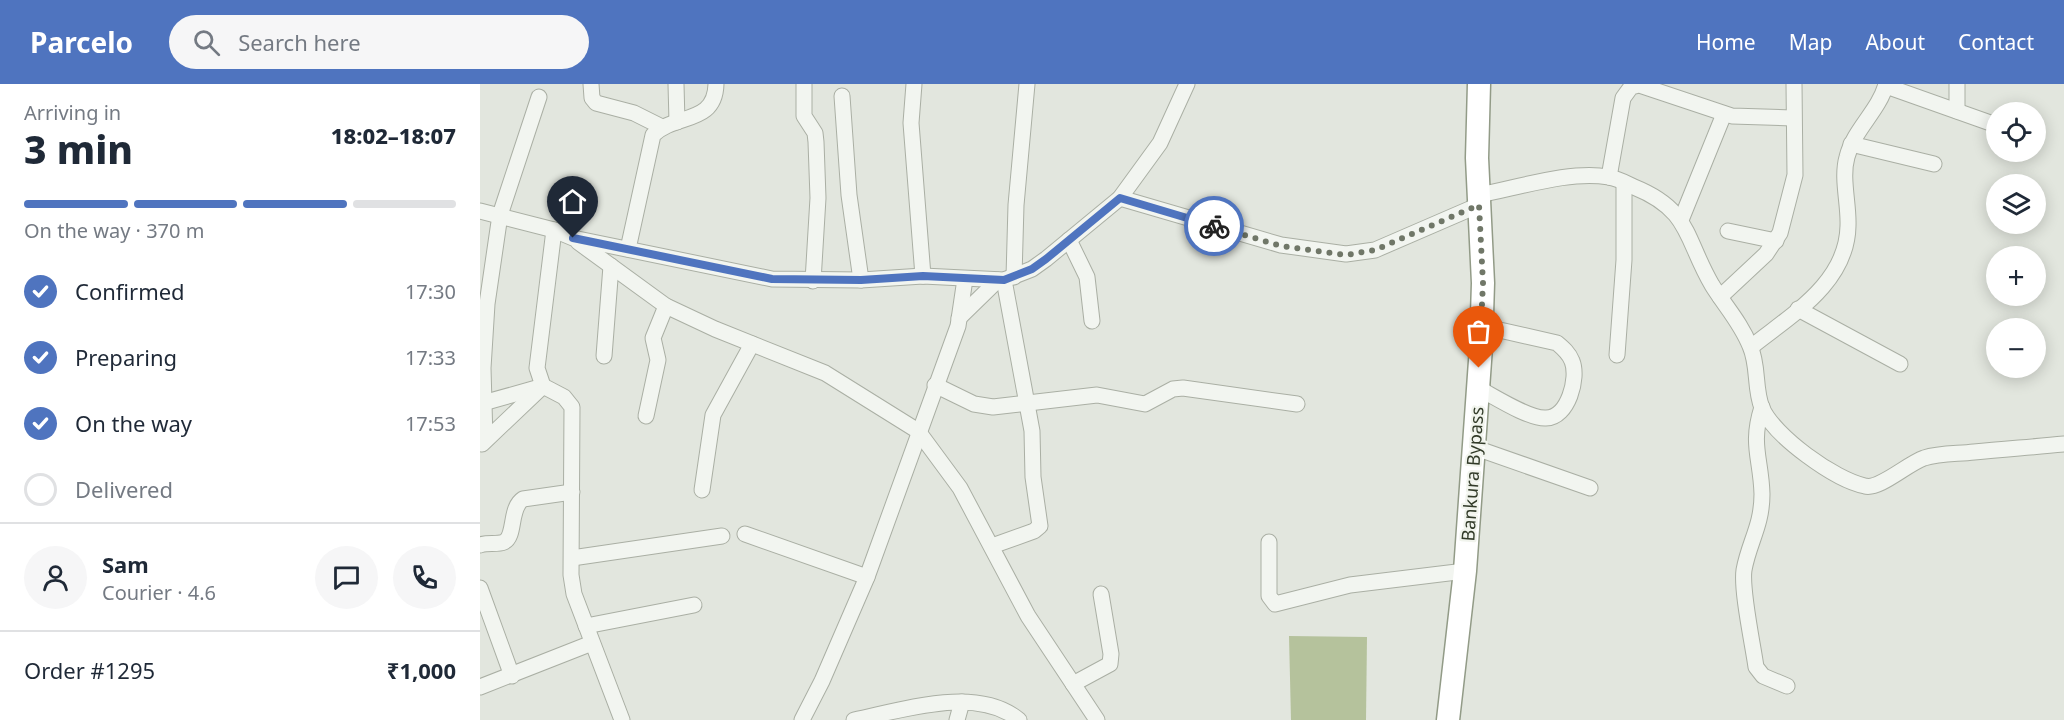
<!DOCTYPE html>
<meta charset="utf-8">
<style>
:root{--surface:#fff;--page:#f6f6f7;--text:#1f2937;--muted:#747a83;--line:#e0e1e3;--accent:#4f74bf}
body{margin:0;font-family:"Noto Sans",sans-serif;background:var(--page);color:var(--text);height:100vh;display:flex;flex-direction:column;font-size:22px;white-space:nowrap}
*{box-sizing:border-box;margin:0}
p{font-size:20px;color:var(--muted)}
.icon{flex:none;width:33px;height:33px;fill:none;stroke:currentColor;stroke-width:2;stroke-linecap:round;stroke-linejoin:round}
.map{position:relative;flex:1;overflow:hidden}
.details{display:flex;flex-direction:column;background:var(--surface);width:480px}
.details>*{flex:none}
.controls{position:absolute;left:1506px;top:18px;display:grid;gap:12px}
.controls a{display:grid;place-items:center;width:60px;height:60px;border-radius:50%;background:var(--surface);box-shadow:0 3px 15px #0003;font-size:30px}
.pin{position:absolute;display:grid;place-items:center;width:51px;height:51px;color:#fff;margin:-62px -26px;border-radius:50% 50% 50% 0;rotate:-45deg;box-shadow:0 0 6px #0007}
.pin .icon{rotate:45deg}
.courier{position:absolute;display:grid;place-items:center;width:60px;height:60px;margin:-30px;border:4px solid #4f74bf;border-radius:50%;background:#fff;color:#222;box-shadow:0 2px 8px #0007}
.summary em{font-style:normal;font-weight:800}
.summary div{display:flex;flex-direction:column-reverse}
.summary{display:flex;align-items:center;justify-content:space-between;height:102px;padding:0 24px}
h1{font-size:39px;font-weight:800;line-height:45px}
.bar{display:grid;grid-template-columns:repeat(4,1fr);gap:9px 6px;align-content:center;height:72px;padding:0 24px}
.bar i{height:8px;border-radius:4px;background:var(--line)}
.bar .selected{background:var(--accent)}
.bar p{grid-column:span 4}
.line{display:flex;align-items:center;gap:15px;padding:0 24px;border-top:2px solid var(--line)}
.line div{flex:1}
.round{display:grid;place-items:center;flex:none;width:63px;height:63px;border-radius:32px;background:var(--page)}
ol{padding:0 24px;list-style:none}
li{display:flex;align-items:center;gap:18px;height:66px}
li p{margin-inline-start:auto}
li .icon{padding:6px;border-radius:50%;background:var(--accent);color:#fff;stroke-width:4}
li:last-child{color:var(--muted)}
li i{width:33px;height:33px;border:3px solid var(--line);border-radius:50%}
header{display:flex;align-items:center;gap:36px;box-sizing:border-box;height:84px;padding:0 30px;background:var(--accent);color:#fff}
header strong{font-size:28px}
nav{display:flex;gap:33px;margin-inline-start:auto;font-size:21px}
.search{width:420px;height:54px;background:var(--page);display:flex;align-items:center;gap:15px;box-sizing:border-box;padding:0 21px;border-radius:33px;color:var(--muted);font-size:22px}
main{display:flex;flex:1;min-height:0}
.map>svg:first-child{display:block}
</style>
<header>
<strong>Parcelo</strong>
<div class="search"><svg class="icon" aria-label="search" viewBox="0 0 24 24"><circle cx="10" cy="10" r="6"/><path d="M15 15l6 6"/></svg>Search here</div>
<nav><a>Home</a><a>Map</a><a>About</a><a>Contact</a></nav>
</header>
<main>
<section class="details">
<div class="summary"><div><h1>3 min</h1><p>Arriving in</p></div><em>18:02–18:07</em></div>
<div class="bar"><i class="selected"></i><i class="selected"></i><i class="selected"></i><i></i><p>On the way · 370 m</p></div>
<ol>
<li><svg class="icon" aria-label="check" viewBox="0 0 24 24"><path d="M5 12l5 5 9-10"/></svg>Confirmed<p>17:30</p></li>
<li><svg class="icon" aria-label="check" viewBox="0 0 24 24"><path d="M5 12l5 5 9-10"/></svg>Preparing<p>17:33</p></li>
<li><svg class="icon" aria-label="check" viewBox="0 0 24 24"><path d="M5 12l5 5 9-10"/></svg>On the way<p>17:53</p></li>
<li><i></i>Delivered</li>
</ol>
<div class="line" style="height:108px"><a class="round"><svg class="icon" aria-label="person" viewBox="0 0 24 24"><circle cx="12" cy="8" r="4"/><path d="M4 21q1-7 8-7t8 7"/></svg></a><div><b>Sam</b><p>Courier · 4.6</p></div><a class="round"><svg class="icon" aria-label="chat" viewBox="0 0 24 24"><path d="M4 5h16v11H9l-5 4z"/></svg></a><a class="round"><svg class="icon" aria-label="phone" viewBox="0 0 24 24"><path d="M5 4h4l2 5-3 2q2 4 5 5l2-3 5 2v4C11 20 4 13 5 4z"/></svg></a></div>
<div class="line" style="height:78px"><div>Order #1295</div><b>₹1,000</b></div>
</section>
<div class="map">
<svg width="1584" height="636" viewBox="0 0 1584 636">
<rect width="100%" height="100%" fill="#e2e6de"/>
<polygon fill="#b5c29c" points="809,552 887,553 886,636 811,636"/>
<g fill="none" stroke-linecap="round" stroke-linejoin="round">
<defs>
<g id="minor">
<polyline points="111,0 112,14 116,19 154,29 182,43"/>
<polyline points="196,0 197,38"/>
<polyline points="324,0 324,32 335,49 336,58 338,114 333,197"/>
<polyline points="434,0 431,39 443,192"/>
<polyline points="1406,2 1516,41"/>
<polyline points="362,12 369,111 381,196"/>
<polyline points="1477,27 1477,0"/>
<polyline points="1371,60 1454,80"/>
<polyline points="1129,93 1143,14 1151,3 1159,1 1252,32 1312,34"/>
<path d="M999 111C1037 104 1091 86 1128 93 1137 94 1146 99 1154 103 1211 126 1205 155 1232 201 1245 222 1261 239 1270 262 1279 282 1274 304 1282 324 1294 352 1355 396 1385 402 1399 406 1427 380 1444 374 1460 369 1478 370 1494 368 1524 365 1554 363 1584 360"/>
<polyline points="640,114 801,161 866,170 895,166 999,121"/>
<polyline points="0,127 74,146 93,154 292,195 381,196 443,192 524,196 552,185 566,175 640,114 680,59 707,0"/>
<polyline points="1201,136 1244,30"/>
<polyline points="74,146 57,284 63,302 84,313 92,323 91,491 94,510 142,636"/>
<polyline points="1248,147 1296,157"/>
<polyline points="589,156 607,193 612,237"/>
<polyline points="98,158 186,222 235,245 345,289 438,347 480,404 548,532 617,636"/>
<path d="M148 165 173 51C195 29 235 41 236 0"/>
<polyline points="534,193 536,121 547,0"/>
<polyline points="1240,213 1286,170 1300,149 1315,91 1314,0"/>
<polyline points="1318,225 1420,280"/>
<polyline points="479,234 518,196"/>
<path d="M1271 263C1311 231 1367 199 1368 142 1369 120 1361 94 1367 73 1374 45 1399 27 1406 0"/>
<polyline points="1137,271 1144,176 1144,99"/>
<polyline points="124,272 131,182"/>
<polyline points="455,301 494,320 513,323 617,311 665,320 693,305 703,304 817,320"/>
<path d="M998 304C1015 313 1049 335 1066 334 1088 334 1099 294 1092 277 1089 269 1083 264 1077 259L1002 242"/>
<polyline points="3,319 60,303"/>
<path d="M1282 323C1270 361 1281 374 1282 410 1282 442 1269 458 1264 486 1261 506 1273 561 1276 583L1283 592 1307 602"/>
<polyline points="166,332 178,276 173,254 186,222"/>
<polyline points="5,356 3,284 7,220 20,131 59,13"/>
<polyline points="2,360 63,302"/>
<polyline points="993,363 1110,404"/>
<polyline points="222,406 233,331 272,260"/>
<polyline points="265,450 387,493"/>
<polyline points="789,458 789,512 795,520 870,501 985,487"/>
<path d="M0 461C7 458 17 461 24 458 36 452 29 424 43 415L92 408"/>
<polyline points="512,462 554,447 560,442 553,393 552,347 524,196"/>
<polyline points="92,474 242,452"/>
<polyline points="0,504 32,592"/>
<polyline points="106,542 214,521"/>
<polyline points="593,600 630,580 631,570 621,510"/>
<polyline points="0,603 112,559"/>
<polyline points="322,636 342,597 387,493 478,242 485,195"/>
<path d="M374 636C423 626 497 601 539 636"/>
<polyline points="477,636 482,618"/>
</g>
<polyline id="highway" points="968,636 985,487 1001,263 1003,199 997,74 999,0"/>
</defs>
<use href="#minor" stroke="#aaafa4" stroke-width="17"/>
<use href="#highway" stroke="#929b87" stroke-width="25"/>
<use href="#minor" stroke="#f2f5f0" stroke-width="15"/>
<use href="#highway" stroke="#fff" stroke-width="22"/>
</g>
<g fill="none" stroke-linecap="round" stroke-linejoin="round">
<polyline stroke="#707768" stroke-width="6" stroke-dasharray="0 10.8" points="734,142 801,162 866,171 895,166 999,121 1003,199 999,284"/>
<polyline stroke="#4f74bf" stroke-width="8" points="93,154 292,195 381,196 443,192 524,196 552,185 566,175 640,114 734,142"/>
</g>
<g text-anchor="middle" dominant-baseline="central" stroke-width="4.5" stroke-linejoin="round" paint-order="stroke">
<g font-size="18" fill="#323b29" stroke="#f1f4ed">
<text transform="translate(992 390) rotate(-86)">Bankura Bypass</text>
</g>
</g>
</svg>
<div class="controls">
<a><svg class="icon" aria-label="locate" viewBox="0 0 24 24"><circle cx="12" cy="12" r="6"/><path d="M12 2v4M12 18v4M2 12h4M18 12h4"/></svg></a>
<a><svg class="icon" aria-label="layers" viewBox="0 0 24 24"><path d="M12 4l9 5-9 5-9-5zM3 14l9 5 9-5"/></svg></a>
<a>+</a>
<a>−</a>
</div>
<div class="pin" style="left:999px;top:284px;background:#ea580c"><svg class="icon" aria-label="bag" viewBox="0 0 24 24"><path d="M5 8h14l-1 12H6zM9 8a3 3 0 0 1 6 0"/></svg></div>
<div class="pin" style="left:93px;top:154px;background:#1f2937"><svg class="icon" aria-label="home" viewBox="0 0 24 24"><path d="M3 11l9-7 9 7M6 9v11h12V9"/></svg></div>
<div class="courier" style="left:734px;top:142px"><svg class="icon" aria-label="bike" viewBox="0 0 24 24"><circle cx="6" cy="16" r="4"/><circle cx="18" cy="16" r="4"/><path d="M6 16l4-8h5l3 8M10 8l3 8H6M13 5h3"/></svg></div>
</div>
</main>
